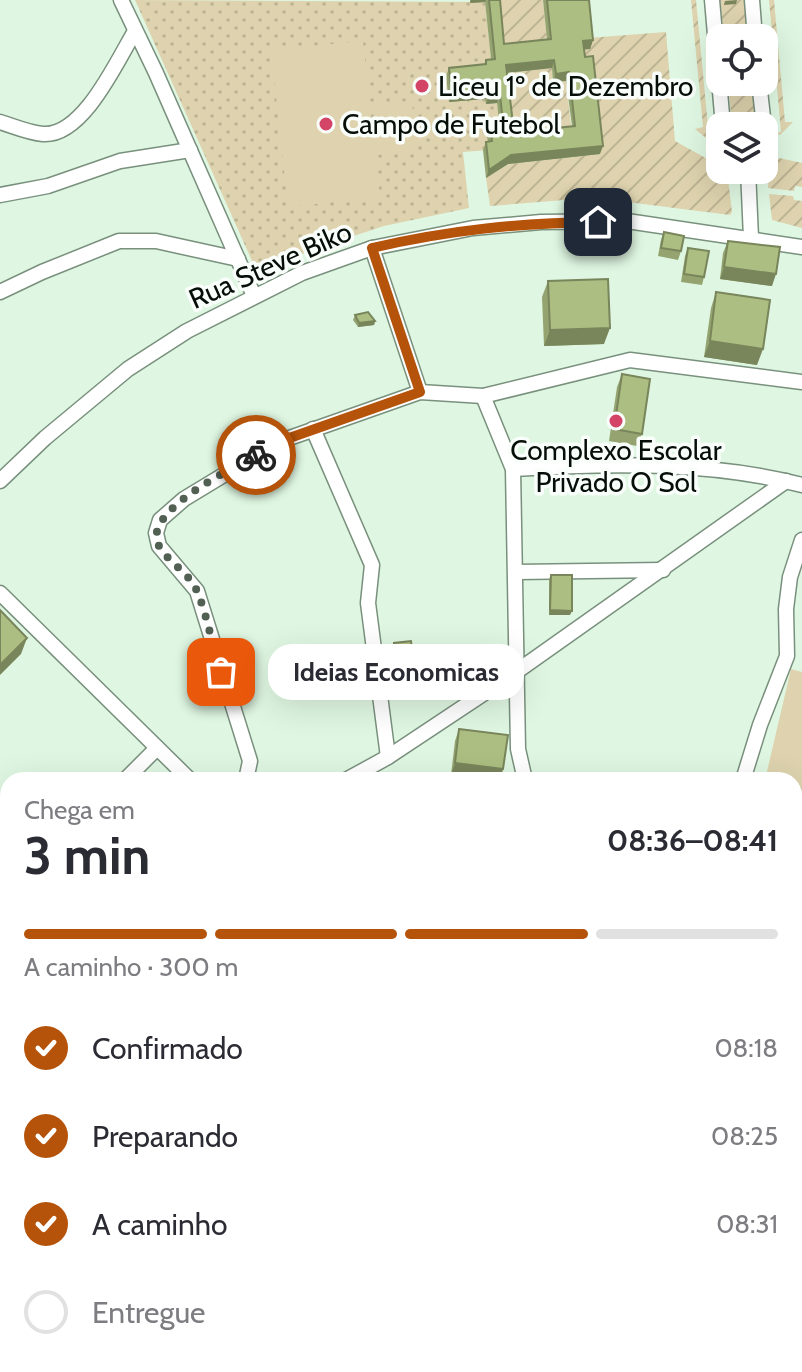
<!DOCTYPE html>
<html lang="pt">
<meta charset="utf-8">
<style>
:root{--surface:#fff;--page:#f2f2f3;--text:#2b2b33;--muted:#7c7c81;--line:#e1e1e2;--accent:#b45309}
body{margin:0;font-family:Cabin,sans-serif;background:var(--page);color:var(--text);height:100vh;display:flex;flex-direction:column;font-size:30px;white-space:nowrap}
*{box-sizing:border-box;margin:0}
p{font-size:26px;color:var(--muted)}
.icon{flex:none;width:44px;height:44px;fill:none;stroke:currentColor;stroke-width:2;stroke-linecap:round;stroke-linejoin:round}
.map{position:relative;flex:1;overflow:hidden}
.details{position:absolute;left:0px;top:772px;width:802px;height:600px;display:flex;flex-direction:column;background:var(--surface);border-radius:24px 24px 0 0;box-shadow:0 8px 32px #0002}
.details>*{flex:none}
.fabs{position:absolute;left:706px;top:24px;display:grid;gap:16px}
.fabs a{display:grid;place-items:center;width:72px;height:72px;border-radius:16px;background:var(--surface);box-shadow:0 8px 32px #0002;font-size:40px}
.pin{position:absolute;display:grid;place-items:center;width:68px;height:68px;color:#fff;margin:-34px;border-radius:16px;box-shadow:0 4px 12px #0006}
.courier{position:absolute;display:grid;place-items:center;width:80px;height:80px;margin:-40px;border:6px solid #b45309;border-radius:50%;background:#fff;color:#222;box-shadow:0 2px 10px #0007}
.bubble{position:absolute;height:56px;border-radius:24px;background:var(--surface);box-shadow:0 8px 32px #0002;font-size:26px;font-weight:800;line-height:56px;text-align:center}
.headline em{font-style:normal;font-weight:800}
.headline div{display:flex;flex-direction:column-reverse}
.headline{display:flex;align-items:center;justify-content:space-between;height:136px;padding:0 24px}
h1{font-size:52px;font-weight:800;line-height:60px}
.bar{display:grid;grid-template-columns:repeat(4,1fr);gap:12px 8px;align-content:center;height:96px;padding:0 24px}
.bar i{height:10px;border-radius:6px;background:var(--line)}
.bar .current{background:var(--accent)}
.bar p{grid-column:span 4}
ol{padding:0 24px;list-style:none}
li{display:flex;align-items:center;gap:24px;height:88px}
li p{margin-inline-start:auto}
li .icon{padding:8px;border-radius:50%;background:var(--accent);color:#fff;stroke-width:4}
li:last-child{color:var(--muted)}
li i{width:44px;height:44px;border:4px solid var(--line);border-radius:50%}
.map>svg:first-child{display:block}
</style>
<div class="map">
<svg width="802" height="1372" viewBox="0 0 802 1372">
<defs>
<pattern id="grass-dots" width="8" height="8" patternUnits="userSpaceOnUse" patternTransform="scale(2)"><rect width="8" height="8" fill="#ded3ae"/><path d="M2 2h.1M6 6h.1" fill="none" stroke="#bdb494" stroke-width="1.8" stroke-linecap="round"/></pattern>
<pattern id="garden-furrows" width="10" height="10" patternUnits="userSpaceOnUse" patternTransform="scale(2)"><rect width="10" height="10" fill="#ded3ae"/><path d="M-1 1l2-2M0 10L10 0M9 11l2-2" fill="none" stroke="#bdb494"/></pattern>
</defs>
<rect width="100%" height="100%" fill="#dff7e2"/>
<polygon fill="url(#grass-dots)" points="135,0 485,2 492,67 486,104 497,103 500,130 489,150 463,152 469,208 384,226 320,247 257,272"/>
<g fill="#ded3ae">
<polygon points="363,41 380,197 288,207 271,50"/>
<polygon points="412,101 417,151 378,155 373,104"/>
<polygon points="791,669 802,672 802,790 794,789 794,780 765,780"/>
</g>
<g fill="url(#garden-furrows)">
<polygon points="495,0 543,0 548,47 501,52"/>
<polygon points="691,0 696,0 709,137 718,137 715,139 706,138 695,129 703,127"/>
<polygon points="720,0 745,0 749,38 724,38"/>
<polygon points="769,0 774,0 785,122 793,122 780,135 773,133 781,132"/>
<polygon points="666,32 675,141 720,166 720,170 727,170 732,212 730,215 619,201 564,200 490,206 486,178 508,164 600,154 589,65 580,50 588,38"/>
<polygon points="552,68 553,82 566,81 572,134 511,141 503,73"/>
<polygon points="728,82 753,82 757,126 732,126"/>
<polygon points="779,158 802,163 802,187 795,186 794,191 768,188 769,167"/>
<polygon points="769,194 793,196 794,200 802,201 802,228 772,220"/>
</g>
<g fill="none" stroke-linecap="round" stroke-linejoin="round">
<defs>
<g id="minor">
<polyline points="121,0 156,73 254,296"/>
<polyline points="712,0 723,126"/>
<polyline points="752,0 755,38"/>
<polyline points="759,82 764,126"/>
<path d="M0 122C13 126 29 133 43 134 83 137 117 61 135 31"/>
<polyline points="764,131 764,145"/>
<polyline points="748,170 751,238"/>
<polyline points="0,195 48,186 120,161 190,150"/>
<polyline points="372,248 420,392"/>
<polyline points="0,292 42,272 119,241 156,241 238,259"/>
<polyline points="483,396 513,469 518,749 525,780"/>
<polyline points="313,429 372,565 368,603 388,757"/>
<path d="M513 469C607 463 709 461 802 485"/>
<polyline points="0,481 45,438 128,369 187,331 302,273 372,248 473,228 541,222 627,221 802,247"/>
<polyline points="516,572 663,570"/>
<polyline points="0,593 190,780"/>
<polyline points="125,780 157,748"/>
<polyline points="246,780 250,761 197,591 159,546 156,533 160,520 184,499 278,442 420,392 483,396 630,360 802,382"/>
<polyline points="346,780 388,757 516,672 786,481"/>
<polyline points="743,780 760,725 787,656 786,609 790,577 802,540"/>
<polyline points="0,805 8,806"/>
<polyline points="0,948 8,950"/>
<polyline points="0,1238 8,1239"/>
<polyline points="381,1372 382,1364"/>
</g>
<g id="tertiary">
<polyline points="541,1372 543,1364"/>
<polyline points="561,1372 562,1364"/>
</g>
<g id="secondary">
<polyline points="0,1093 8,1094"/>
<polyline points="794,1227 802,1228"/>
</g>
</defs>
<use href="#minor" stroke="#79907d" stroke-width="17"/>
<use href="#tertiary" stroke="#79907d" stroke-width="21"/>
<use href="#secondary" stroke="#79907d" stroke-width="25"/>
<use href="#minor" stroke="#fff" stroke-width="14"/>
<use href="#tertiary" stroke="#fff" stroke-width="18"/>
<use href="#secondary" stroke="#fff" stroke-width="22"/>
</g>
<g fill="#95a370" fill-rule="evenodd">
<path d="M470 0H500L504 44 547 39 543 0H589L593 40 590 49H584L600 154 508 164 486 178 483 150 486 142H488L486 131 489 123 499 122 497 103 486 104 485 99 449 102 446 76 449 68 484 64 486 60 491 59 485 2 470 3ZM552 68 553 82 566 81 572 126 514 132 507 73Z"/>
<polygon points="664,232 681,251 678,260 658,256 661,240"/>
<polygon points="728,241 772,286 720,279 723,253"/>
<polygon points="688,248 704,277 702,285 681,282 685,256"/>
<polygon points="548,281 604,344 544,346 542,297"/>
<polygon points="716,292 757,365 704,357 711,308"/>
<polygon points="355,315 375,321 374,325 358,327 353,320"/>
<polygon points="622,374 642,434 637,446 609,441 617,387"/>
<polygon points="551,575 570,615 549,615 549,579"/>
<polygon points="394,643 412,684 394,685 391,651"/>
<polygon points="459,729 503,769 500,780 486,780 451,775 455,741"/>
<polygon points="802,838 802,895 800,900 794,898 794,868"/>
<polygon points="802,1232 802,1265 796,1274 794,1273 794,1245"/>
<polygon points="802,1310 802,1326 795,1324"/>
<polygon points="799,1359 802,1359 799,1371 789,1367 789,1364 794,1364"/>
<polygon points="459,1364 535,1364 534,1372 458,1372"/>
</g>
<g fill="#79855b">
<polygon points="471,0 486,0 485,2 470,3"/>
<polygon points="737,0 736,4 724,5 725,1"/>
<polygon points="593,40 590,49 580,50 583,41"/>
<polygon points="554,60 552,68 503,73 506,65"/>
<polygon points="569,72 566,81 553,82 556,74"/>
<polygon points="488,90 485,99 449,102 452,94"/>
<polygon points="500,95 497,103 486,104 489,96"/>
<polygon points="603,146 600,154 508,164 486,178 489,170 511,155"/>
<polygon points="724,267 776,274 772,286 720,279"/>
<polygon points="375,321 374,325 358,327 359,323"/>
<polygon points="610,328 604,344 544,346 550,330"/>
<polygon points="710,341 763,349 757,365 704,357"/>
<polygon points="550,610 572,611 570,615 549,615"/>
<polygon points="27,638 21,654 0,675 0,665"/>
<polygon points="415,675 412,684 394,685 397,677"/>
<polygon points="455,763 503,769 500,780 486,780 451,775"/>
</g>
<g fill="#adbe82" stroke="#79855b" stroke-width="2" fill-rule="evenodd">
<path d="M489 0H500L504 44 551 39 547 0H589L593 40 583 41 585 57 593 56 603 146 511 155 489 170 486 142 492 141 489 123 503 122 500 95 489 96 488 90 452 94 449 68 486 64V60L495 59ZM554 60 556 74 569 72 575 126 514 132 506 65Z"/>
<polygon points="664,232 684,236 681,251 661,248"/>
<polygon points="728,241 780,247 776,274 724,267"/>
<polygon points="688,248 709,251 704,277 684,274"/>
<polygon points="608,279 610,328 550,330 548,281"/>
<polygon points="716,292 770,300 763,349 710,341"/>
<polygon points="368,312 375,321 359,323 355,315"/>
<polygon points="622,374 650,379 642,434 614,429"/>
<polygon points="551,575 572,575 572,611 550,610"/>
<polygon points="0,610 27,638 0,665"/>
<polygon points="411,641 415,675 397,677 394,643"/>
<polygon points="459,729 508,735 503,769 455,763"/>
<polygon points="675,774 707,780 674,780"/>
<polygon points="802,838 802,864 796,863"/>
<polygon points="794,869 802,871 802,891 794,889"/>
<polygon points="794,1165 798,1166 794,1186"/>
<polygon points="802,1232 802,1262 799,1266 794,1263 794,1245"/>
<polygon points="802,1310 802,1322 797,1320"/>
<polygon points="794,1352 800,1354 799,1359 802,1359 800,1367 793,1364"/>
<polygon points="464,1364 535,1364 534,1372 463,1372"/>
<polygon points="681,1364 697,1364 695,1372 680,1372"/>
<polygon points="752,1364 780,1364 781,1366 771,1372 755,1372 752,1365"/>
</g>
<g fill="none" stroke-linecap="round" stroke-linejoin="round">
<path stroke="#526054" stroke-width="8" stroke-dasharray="0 14.4" d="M221 672C212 646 207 613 196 589 188 572 168 562 159 546 140 512 232 469 256 455"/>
<path stroke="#b45309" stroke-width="10" d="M256 455 278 442 420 392 372 248C449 230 519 223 598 222"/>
</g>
<g fill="#d34466" stroke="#f9fefa" stroke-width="3">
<circle cx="422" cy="86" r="8"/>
<circle cx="326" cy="124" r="8"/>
<circle cx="616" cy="421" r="8"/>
</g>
<g text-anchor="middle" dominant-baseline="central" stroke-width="7" stroke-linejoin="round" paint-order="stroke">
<g font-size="28" fill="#060e08" stroke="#f9fefa" text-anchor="start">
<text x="438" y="86">Liceu 1º de Dezembro</text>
<text x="342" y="124">Campo de Futebol</text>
<text x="616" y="450" text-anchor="middle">Complexo Escolar<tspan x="616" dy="32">Privado O Sol</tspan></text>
</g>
<g font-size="28" fill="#060e08" stroke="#f9fefa">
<text transform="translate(270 265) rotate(-24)">Rua Steve Biko</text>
</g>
</g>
</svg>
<div class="fabs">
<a><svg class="icon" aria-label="locate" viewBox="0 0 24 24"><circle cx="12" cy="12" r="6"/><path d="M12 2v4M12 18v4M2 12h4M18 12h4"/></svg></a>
<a><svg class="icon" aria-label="layers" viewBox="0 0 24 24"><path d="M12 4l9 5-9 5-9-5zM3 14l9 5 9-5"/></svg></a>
</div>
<div class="pin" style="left:221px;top:672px;background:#ea580c"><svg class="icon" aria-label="bag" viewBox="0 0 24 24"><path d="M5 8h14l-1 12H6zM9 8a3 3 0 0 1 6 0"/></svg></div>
<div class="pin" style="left:598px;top:222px;background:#1f2937"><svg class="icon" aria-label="home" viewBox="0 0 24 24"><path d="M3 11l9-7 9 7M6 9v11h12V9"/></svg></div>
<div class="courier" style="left:256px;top:455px"><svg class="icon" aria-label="bike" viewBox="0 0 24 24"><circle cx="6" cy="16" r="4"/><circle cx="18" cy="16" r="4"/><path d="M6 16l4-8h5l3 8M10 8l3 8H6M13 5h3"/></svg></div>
<div class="bubble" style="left:268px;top:644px;width:256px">Ideias Economicas</div>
<section class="details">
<div class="headline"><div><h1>3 min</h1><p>Chega em</p></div><em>08:36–08:41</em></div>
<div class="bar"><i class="current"></i><i class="current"></i><i class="current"></i><i></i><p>A caminho · 300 m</p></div>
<ol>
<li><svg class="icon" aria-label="check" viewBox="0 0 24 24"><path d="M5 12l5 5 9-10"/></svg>Confirmado<p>08:18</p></li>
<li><svg class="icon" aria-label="check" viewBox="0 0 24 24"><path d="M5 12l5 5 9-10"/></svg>Preparando<p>08:25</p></li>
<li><svg class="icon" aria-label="check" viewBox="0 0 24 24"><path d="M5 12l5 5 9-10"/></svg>A caminho<p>08:31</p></li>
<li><i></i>Entregue</li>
</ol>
</section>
</div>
